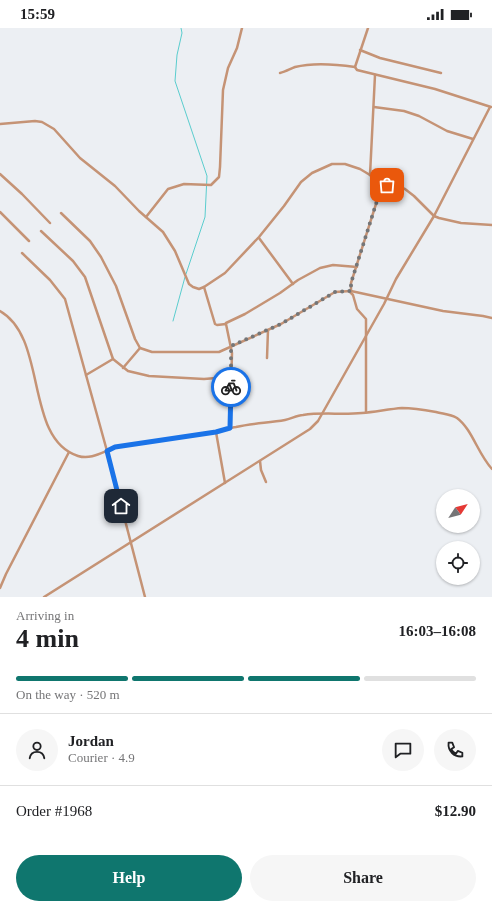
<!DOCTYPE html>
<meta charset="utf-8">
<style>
:root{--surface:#fff;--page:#f6f6f6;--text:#202124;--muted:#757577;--line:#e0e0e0;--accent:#0f766e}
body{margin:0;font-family:"Times New Roman",serif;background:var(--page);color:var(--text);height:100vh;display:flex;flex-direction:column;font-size:15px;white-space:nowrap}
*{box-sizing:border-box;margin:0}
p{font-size:13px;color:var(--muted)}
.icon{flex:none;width:22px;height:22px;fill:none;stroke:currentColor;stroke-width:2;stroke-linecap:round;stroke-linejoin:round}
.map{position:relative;height:569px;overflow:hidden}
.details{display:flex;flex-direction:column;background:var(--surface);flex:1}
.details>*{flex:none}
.needle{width:26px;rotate:54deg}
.tools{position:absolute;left:436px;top:461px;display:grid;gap:8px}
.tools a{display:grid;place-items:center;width:44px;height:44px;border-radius:50%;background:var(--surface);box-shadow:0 1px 3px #0004;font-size:20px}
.pin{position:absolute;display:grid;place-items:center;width:34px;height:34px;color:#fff;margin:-17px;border-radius:8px;box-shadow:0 2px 6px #0006}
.courier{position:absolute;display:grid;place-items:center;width:40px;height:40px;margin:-20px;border:3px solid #1a73e8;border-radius:50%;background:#fff;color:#222;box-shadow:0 1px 5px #0007}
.head em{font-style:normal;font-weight:800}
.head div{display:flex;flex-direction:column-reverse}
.head{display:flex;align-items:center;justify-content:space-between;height:68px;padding:0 16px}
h1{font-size:26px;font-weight:800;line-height:30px}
.bar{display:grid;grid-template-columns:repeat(4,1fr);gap:6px 4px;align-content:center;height:48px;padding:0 16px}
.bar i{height:5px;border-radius:3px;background:var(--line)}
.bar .active{background:var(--accent)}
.bar p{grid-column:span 4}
.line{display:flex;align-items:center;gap:10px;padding:0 16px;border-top:1px solid var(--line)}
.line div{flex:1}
.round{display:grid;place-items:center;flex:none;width:42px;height:42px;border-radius:21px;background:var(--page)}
.primary-button{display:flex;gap:8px;margin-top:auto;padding:8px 16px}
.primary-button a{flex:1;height:46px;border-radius:24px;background:var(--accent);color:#fff;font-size:16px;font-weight:800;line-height:46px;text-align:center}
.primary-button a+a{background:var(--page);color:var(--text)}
.status{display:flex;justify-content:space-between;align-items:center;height:28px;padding:0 20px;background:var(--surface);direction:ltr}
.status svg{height:11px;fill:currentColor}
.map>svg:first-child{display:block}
</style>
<div class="status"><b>15:59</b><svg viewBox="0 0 49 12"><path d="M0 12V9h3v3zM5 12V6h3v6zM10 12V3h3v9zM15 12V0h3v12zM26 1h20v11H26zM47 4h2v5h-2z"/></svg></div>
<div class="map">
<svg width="492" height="569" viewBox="0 0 492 569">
<rect width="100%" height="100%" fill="#eceff3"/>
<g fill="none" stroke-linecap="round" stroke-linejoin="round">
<g stroke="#5acdce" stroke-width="1">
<polyline points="181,0 182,5 177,27 175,53 207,148 205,189 186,246"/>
<polyline points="173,293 185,249"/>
</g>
<g stroke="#c59375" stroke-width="2.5">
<polyline points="368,0 355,39 357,42 435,61 491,79"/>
<polyline points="360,22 380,30 441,45"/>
<path d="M280 45C285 44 290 41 295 39 314 34 335 36 355 39"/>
<polyline points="374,79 404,83 419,88 447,103 473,111"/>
<polyline points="0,96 35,93 42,94 54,101 80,130 115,158 139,183 163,204 175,223 189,256 193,259 199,261 204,259 225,245 259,209 284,178 301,154 312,145 332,136 345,136 360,141 370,147 380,156 396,158 405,161 414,168 434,188 439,190 461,195 492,197"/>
<polyline points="0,146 22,166 50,195"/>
<polyline points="370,147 375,47"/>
<polyline points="0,184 29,213"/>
<polyline points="61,185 90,213 101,229 116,258 135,311 140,320 152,324 219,324 281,296 335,264 351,263 351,255 382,157"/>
<polyline points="146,189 168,161 184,156 211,157 219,149 220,139 223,62 228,40 237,20 242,0"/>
<polyline points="41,203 73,233 85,249 113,331 128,343 149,348 204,351 216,350 231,345"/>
<polyline points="259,210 293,256"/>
<polyline points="22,225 50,252 65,271 107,423 145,569"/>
<polyline points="204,259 215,296 217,297 226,296 232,325 230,400"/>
<polyline points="351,263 443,283 483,288 492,290"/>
<polyline points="350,264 353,267 357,281 366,291 366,384"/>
<path d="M0 283C48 310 24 411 78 428 94 433 107 420 122 418 153 413 184 410 215 404 222 403 229 400 236 399 252 395 269 395 285 392 291 391 297 387 303 387 322 384 342 387 362 385 375 384 389 381 402 380 413 380 425 382 436 384 443 386 450 386 457 390 472 401 478 426 492 441"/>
<polyline points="226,295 245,286 280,265 298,252 320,240 333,237 357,239"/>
<polyline points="267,330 268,302"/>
<polyline points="123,340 140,320"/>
<polyline points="86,347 113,331"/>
<polyline points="216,404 225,455"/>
<polyline points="260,433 261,442 266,454"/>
<polyline points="0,560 6,546 69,424"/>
<polyline points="44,569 310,401 318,393 384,276 396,251 434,188 490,79"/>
</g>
</g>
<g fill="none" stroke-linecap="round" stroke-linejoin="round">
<polyline stroke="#747678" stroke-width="4" stroke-dasharray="0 7.2" points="231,359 231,318 281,296 335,264 351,263 351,255 382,157 387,157"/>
<polyline stroke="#1a73e8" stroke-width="5" points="121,478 107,423 115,419 216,404 230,400 231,359"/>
</g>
</svg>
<div class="tools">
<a><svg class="needle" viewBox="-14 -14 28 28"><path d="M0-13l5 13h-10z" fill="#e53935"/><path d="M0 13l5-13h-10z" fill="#757577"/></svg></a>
<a><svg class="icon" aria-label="locate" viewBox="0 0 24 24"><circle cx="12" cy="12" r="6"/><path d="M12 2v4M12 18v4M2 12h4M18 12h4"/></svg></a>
</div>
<div class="pin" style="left:387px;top:157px;background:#ea580c"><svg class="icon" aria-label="bag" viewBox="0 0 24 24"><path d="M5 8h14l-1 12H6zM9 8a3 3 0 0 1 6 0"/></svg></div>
<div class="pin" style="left:121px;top:478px;background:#1f2937"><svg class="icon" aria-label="home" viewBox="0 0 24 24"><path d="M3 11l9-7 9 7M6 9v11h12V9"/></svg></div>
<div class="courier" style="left:231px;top:359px"><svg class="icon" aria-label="bike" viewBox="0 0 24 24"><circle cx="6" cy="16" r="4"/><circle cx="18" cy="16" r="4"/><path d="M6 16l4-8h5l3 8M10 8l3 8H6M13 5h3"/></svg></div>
</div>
<section class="details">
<div class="head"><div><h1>4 min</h1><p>Arriving in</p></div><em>16:03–16:08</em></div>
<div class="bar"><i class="active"></i><i class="active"></i><i class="active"></i><i></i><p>On the way · 520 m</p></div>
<div class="line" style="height:72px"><a class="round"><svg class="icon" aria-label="person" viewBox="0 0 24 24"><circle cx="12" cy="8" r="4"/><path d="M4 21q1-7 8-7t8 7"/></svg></a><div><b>Jordan</b><p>Courier · 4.9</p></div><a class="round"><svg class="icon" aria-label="chat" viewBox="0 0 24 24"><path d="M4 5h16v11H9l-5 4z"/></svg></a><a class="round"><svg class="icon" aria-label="phone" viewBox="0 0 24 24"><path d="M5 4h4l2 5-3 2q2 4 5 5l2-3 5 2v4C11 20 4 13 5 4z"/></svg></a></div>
<div class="line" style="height:52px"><div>Order #1968</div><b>$12.90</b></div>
<div class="primary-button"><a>Help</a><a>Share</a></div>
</section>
